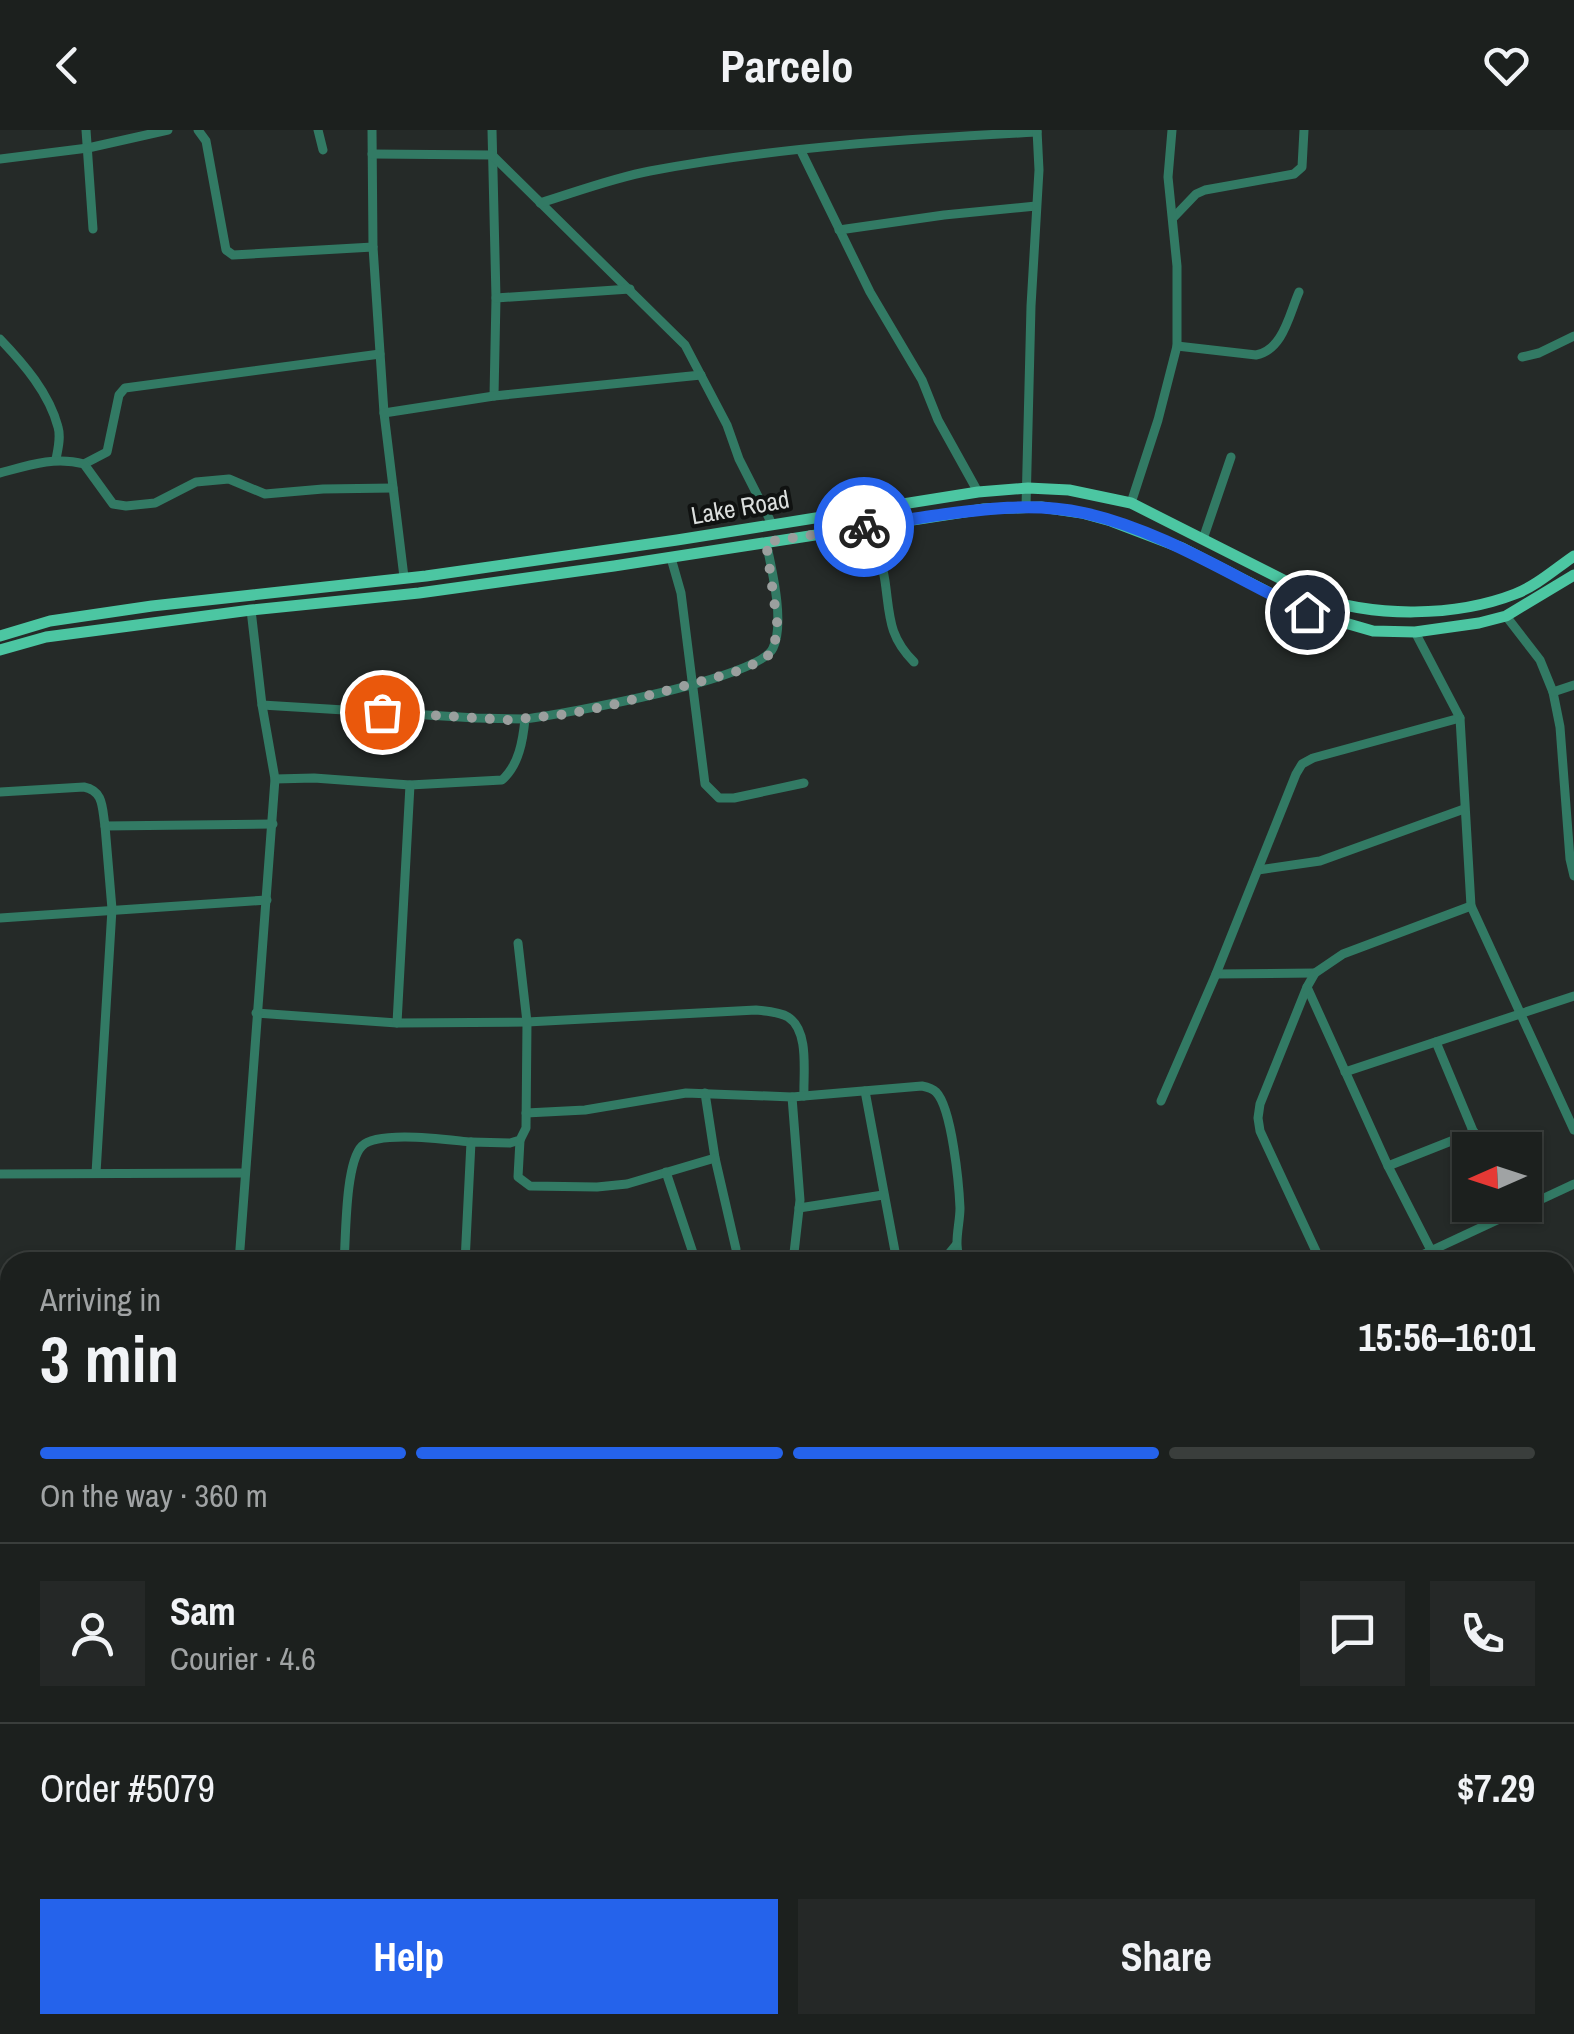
<!DOCTYPE html>
<meta charset="utf-8">
<style>
:root{--surface:#1c201e;--page:#252827;--text:#f1f3f6;--muted:#a0a3a4;--line:#3a3e3c;--accent:#2563eb}
body{margin:0;font-family:"Archivo Narrow",sans-serif;background:var(--page);color:var(--text);height:100vh;display:flex;flex-direction:column;font-size:38px;white-space:nowrap}
*{box-sizing:border-box;margin:0}
p{font-size:32px;color:var(--muted)}
.icon{flex:none;width:55px;height:55px;fill:none;stroke:currentColor;stroke-width:2;stroke-linecap:round;stroke-linejoin:round}
.map{position:relative;flex:1;overflow:hidden}
.side{position:absolute;left:0px;top:1122px;width:1575px;height:782px;display:flex;flex-direction:column;background:var(--surface);border-radius:30px 30px 0 0;box-shadow:0 2px 8px #0004,0 0 0 2px var(--line)}
.side>*{flex:none}
.needle{width:65px;rotate:267deg}
.buttons{position:absolute;left:1452px;top:1002px;display:grid;gap:20px}
.buttons a{display:grid;place-items:center;width:90px;height:90px;border-radius:0px;background:var(--surface);box-shadow:0 2px 8px #0004,0 0 0 2px var(--line);font-size:50px}
.pin{position:absolute;display:grid;place-items:center;width:85px;height:85px;color:#fff;margin:-42px;border:5px solid #fff;border-radius:50%;box-shadow:0 2px 10px #0007}
.courier{position:absolute;display:grid;place-items:center;width:100px;height:100px;margin:-50px;border:8px solid #2563eb;border-radius:50%;background:#fff;color:#222;box-shadow:0 2px 12px #0007}
.headline em{font-style:normal;font-weight:700}
.headline div{display:flex;flex-direction:column-reverse}
.headline{display:flex;align-items:center;justify-content:space-between;height:170px;padding:0 40px}
h1{font-size:65px;font-weight:700;line-height:75px}
.bar{display:grid;grid-template-columns:repeat(4,1fr);gap:15px 10px;align-content:center;height:120px;padding:0 40px}
.bar i{height:12px;border-radius:8px;background:var(--line)}
.bar .on{background:var(--accent)}
.bar p{grid-column:span 4}
.line{display:flex;align-items:center;gap:25px;padding:0 40px;border-top:2px solid var(--line)}
.line div{flex:1}
.round{display:grid;place-items:center;flex:none;width:105px;height:105px;border-radius:0px;background:var(--page)}
.primary-button{display:flex;gap:20px;margin-top:auto;padding:20px 40px}
.primary-button a{flex:1;height:115px;border-radius:0px;background:var(--accent);color:#fff;font-size:40px;font-weight:700;line-height:115px;text-align:center}
.primary-button a+a{background:var(--page);color:var(--text)}
header{display:flex;justify-content:space-between;align-items:center;height:130px;padding:0 40px;background:var(--surface);font-size:45px;font-weight:700}
.map>svg:first-child{display:block}
</style>
<header><svg class="icon" aria-label="back" viewBox="0 0 24 24"><path d="M15 5l-7 7 7 7"/></svg>Parcelo<svg class="icon" aria-label="heart" viewBox="0 0 24 24"><path d="M12 20l-8-8c-3-5 5-10 8-4 3-6 11-1 8 4z"/></svg></header>
<div class="map">
<svg width="1574" height="1904" viewBox="0 0 1574 1904">
<rect width="100%" height="100%" fill="#252a28"/>
<g fill="none" stroke-linecap="round" stroke-linejoin="round">
<g stroke="#327a64" stroke-width="9">
<polyline points="86,0 93,99"/>
<polyline points="198,0 206,11 226,120 233,125 373,117"/>
<polyline points="318,0 323,20"/>
<polyline points="372,0 373,117 384,283 404,447"/>
<polyline points="492,0 496,168 494,266"/>
<polyline points="801,21 870,162 922,250 938,290 978,362"/>
<polyline points="372,24 492,25 685,215 727,295 739,329 772,394"/>
<polyline points="0,29 88,18 168,0"/>
<path d="M540 73C576 62 613 48 650 41 777 17 908 9 1037 2"/>
<polyline points="1174,87 1196,64 1205,60 1294,44 1302,37 1304,0"/>
<polyline points="839,100 944,85 1036,76"/>
<polyline points="496,168 630,159"/>
<path d="M0 209C24 234 49 263 58 297 61 307 58 319 56 329"/>
<path d="M1177 216 1256 225C1283 220 1289 185 1299 162"/>
<polyline points="1522,227 1539,223 1574,206"/>
<polyline points="384,283 494,266 701,245"/>
<polyline points="84,334 107,322 119,265 125,258 380,224"/>
<path d="M0 343C29 335 55 326 84 334L113 374 126 376 155 373 196 352 229 349 265 364 323 359 393 358"/>
<polyline points="1131,373 1158,290 1177,216 1177,136 1168,47 1172,0"/>
<polyline points="1026,377 1031,176 1039,40 1037,0"/>
<path d="M871 395C876 413 882 432 885 451 890 486 888 506 914 532"/>
<polyline points="1203,409 1231,327"/>
<polyline points="671,428 681,463 705,654 719,668 734,668 804,653"/>
<polyline points="1506,486 1540,530 1553,562 1560,597 1570,729 1574,746"/>
<polyline points="1553,562 1574,555"/>
<polyline points="262,575 476,588 525,589"/>
<path d="M275 649 314 648 410 655 502 650C519 635 523 610 525 589 564 584 760 549 773 518 785 493 772 440 766 412"/>
<path d="M0 662 84 657C104 661 102 678 105 696L273 694"/>
<polyline points="1258,740 1320,731 1464,679"/>
<polyline points="1471,776 1574,1000"/>
<polyline points="0,788 267,770"/>
<polyline points="1216,844 1315,843"/>
<polyline points="1307,857 1388,1036 1437,1132"/>
<path d="M256 883 397 893 527 892 756 880C766 881 780 882 788 887 810 901 803 944 804 966"/>
<polyline points="397,893 410,655"/>
<polyline points="1436,912 1481,1020"/>
<polyline points="1345,942 1574,866"/>
<polyline points="865,961 897,1132"/>
<polyline points="705,963 715,1028 736,1119"/>
<polyline points="792,967 800,1070 793,1132"/>
<polyline points="1161,971 1216,844 1296,644 1302,634 1313,628 1460,588"/>
<path d="M526 983 585 980 686 963 792 967 922 956C927 957 932 958 936 962 952 978 959 1055 960 1078 960 1096 952 1117 962 1132"/>
<polyline points="520,1010 518,1047 530,1056 597,1057 627,1054 715,1028"/>
<polyline points="1388,1036 1474,1002"/>
<polyline points="666,1042 696,1132"/>
<polyline points="96,1043 112,779 105,696"/>
<polyline points="0,1044 244,1043"/>
<polyline points="799,1078 883,1065"/>
<polyline points="239,1132 275,649 262,575 251,480"/>
<path d="M344 1132C346 1108 345 1033 362 1016 378 1000 448 1010 471 1012"/>
<polyline points="465,1132 471,1012 510,1013 520,1010 526,998 527,892 518,813"/>
<polyline points="942,1132 956,1115"/>
<polyline points="1321,1132 1260,1001 1258,988 1260,974 1307,857 1315,843 1343,824 1471,776 1460,588 1415,502"/>
<polyline points="1407,1132 1574,1054"/>
<polyline points="0,1163 10,1162"/>
<polyline points="1565,1165 1574,1161"/>
<polyline points="1565,1265 1574,1262"/>
<polyline points="1565,1369 1574,1365"/>
<polyline points="0,1423 10,1423"/>
<polyline points="1565,1436 1574,1458"/>
<polyline points="0,1569 10,1568"/>
<polyline points="0,1653 5,1658"/>
<polyline points="0,1887 10,1884"/>
<polyline points="79,1895 81,1904"/>
<polyline points="208,1895 210,1904"/>
<polyline points="382,1895 397,1904"/>
<polyline points="737,1895 740,1904"/>
<polyline points="856,1895 860,1904"/>
<polyline points="1154,1895 1157,1904"/>
<polyline points="413,1904 415,1895"/>
<polyline points="577,1904 578,1895"/>
<polyline points="652,1904 652,1895"/>
</g>
<g stroke="#4cc6a2" stroke-width="11">
<path d="M0 506 50 491 152 476 426 446 677 410 978 362 1028 358 1069 360 1131 373 1315 466C1373 488 1456 487 1515 464 1536 456 1555 439 1574 426"/>
<polyline points="0,520 46,507 251,480 419,463 614,436 984,379 1041,377 1082,383 1111,391 1182,418 1307,482 1373,501 1415,502 1479,493 1506,486 1574,445"/>
</g>
</g>
<g fill="none" stroke-linecap="round" stroke-linejoin="round">
<polyline stroke="#9b9f9e" stroke-width="10" stroke-dasharray="0 18" points="382,582 508,590 568,584 612,575 692,554 738,541 763,530 772,522 778,499 766,412 864,397"/>
<path stroke="#2563eb" stroke-width="12" d="M864 397C886 392 909 390 932 386 982 379 1033 372 1084 383 1164 401 1234 448 1307 482"/>
</g>
<g text-anchor="middle" dominant-baseline="central" stroke-width="8" stroke-linejoin="round" paint-order="stroke">
<g font-size="25" fill="#dbdedd" stroke="#101211">
<text transform="translate(740 377) rotate(-10)">Lake Road</text>
</g>
</g>
</svg>
<div class="buttons">
<a><svg class="needle" viewBox="-14 -14 28 28"><path d="M0-13l5 13h-10z" fill="#e53935"/><path d="M0 13l5-13h-10z" fill="#a0a3a4"/></svg></a>
</div>
<div class="pin" style="left:382px;top:582px;background:#ea580c"><svg class="icon" aria-label="bag" viewBox="0 0 24 24"><path d="M5 8h14l-1 12H6zM9 8a3 3 0 0 1 6 0"/></svg></div>
<div class="pin" style="left:1307px;top:482px;background:#1f2937"><svg class="icon" aria-label="home" viewBox="0 0 24 24"><path d="M3 11l9-7 9 7M6 9v11h12V9"/></svg></div>
<div class="courier" style="left:864px;top:397px"><svg class="icon" aria-label="bike" viewBox="0 0 24 24"><circle cx="6" cy="16" r="4"/><circle cx="18" cy="16" r="4"/><path d="M6 16l4-8h5l3 8M10 8l3 8H6M13 5h3"/></svg></div>
<section class="side">
<div class="headline"><div><h1>3 min</h1><p>Arriving in</p></div><em>15:56–16:01</em></div>
<div class="bar"><i class="on"></i><i class="on"></i><i class="on"></i><i></i><p>On the way · 360 m</p></div>
<div class="line" style="height:180px"><a class="round"><svg class="icon" aria-label="person" viewBox="0 0 24 24"><circle cx="12" cy="8" r="4"/><path d="M4 21q1-7 8-7t8 7"/></svg></a><div><b>Sam</b><p>Courier · 4.6</p></div><a class="round"><svg class="icon" aria-label="chat" viewBox="0 0 24 24"><path d="M4 5h16v11H9l-5 4z"/></svg></a><a class="round"><svg class="icon" aria-label="phone" viewBox="0 0 24 24"><path d="M5 4h4l2 5-3 2q2 4 5 5l2-3 5 2v4C11 20 4 13 5 4z"/></svg></a></div>
<div class="line" style="height:130px"><div>Order #5079</div><b>$7.29</b></div>
<div class="primary-button"><a>Help</a><a>Share</a></div>
</section>
</div>
